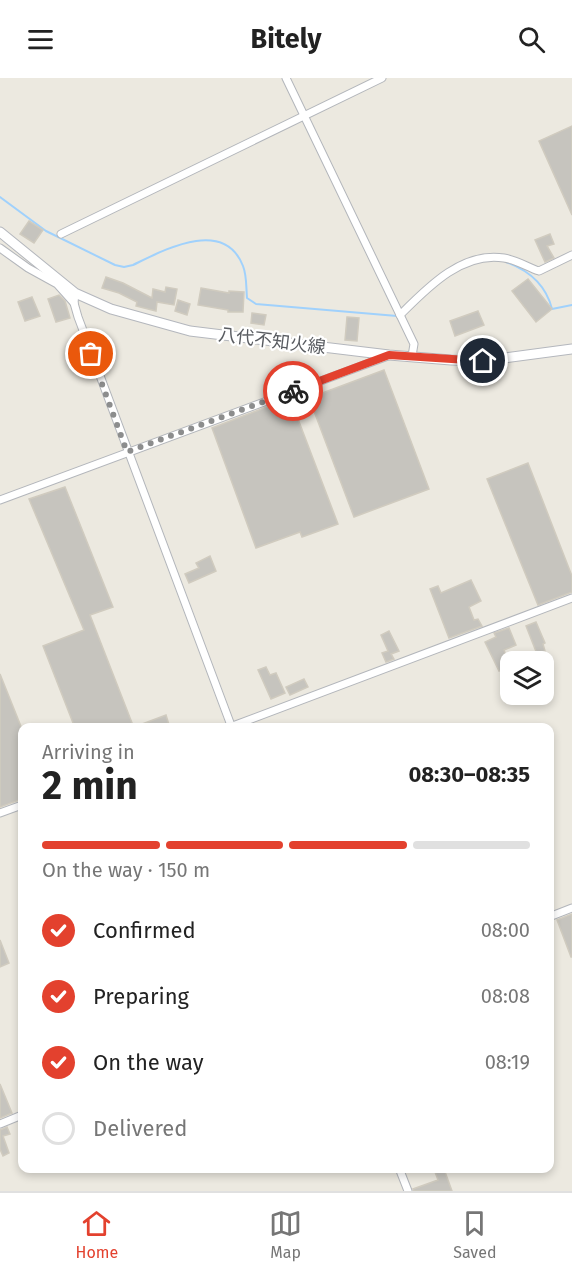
<!DOCTYPE html>
<meta charset="utf-8">
<style>
:root{--surface:#fff;--page:#f2f2f2;--text:#222;--muted:#767676;--line:#e0e0e0;--accent:#e3412e}
body{margin:0;font-family:"Fira Sans","Noto Sans JP",sans-serif;background:var(--page);color:var(--text);height:100vh;display:flex;flex-direction:column;font-size:22px;white-space:nowrap}
*{box-sizing:border-box;margin:0}
p{font-size:20px;color:var(--muted)}
.icon{flex:none;width:33px;height:33px;fill:none;stroke:currentColor;stroke-width:2;stroke-linecap:round;stroke-linejoin:round}
.map{position:relative;flex:1;overflow:hidden}
.details{position:absolute;left:18px;top:645px;width:536px;height:450px;display:flex;flex-direction:column;background:var(--surface);border-radius:12px;box-shadow:0 3px 9px #0003}
.details>*{flex:none}
.tools{position:absolute;left:500px;top:573px;display:grid;gap:12px}
.tools a{display:grid;place-items:center;width:54px;height:54px;border-radius:12px;background:var(--surface);box-shadow:0 3px 9px #0003;font-size:30px}
.pin{position:absolute;display:grid;place-items:center;width:51px;height:51px;color:#fff;margin:-26px;border:3px solid #fff;border-radius:50%;box-shadow:0 2px 6px #0007}
.courier{position:absolute;display:grid;place-items:center;width:60px;height:60px;margin:-30px;border:4px solid #e3412e;border-radius:50%;background:#fff;color:#222;box-shadow:0 2px 8px #0007}
.head em{font-style:normal;font-weight:700}
.head div{display:flex;flex-direction:column-reverse}
.head{display:flex;align-items:center;justify-content:space-between;height:102px;padding:0 24px}
h1{font-size:39px;font-weight:700;line-height:45px}
.bar{display:grid;grid-template-columns:repeat(4,1fr);gap:9px 6px;align-content:center;height:72px;padding:0 24px}
.bar i{height:8px;border-radius:4px;background:var(--line)}
.bar .current{background:var(--accent)}
.bar p{grid-column:span 4}
ol{padding:0 24px;list-style:none}
li{display:flex;align-items:center;gap:18px;height:66px}
li p{margin-inline-start:auto}
li .icon{padding:6px;border-radius:50%;background:var(--accent);color:#fff;stroke-width:4}
li:last-child{color:var(--muted)}
li i{width:33px;height:33px;border:3px solid var(--line);border-radius:50%}
header{display:flex;justify-content:space-between;align-items:center;height:78px;padding:0 24px;background:var(--surface);font-size:27px;font-weight:700}
.dock{display:flex;justify-content:space-around;align-items:center;height:84px;border-top:2px solid var(--line);background:var(--surface);font-size:16px;color:var(--muted)}
.dock a{display:grid;justify-items:center;gap:3px}
.dock .current{color:var(--accent)}
.map>svg:first-child{display:block}
</style>
<header><svg class="icon" aria-label="menu" viewBox="0 0 24 24"><path d="M4 6h16M4 12h16M4 18h16"/></svg>Bitely<svg class="icon" aria-label="search" viewBox="0 0 24 24"><circle cx="10" cy="10" r="6"/><path d="M15 15l6 6"/></svg></header>
<div class="map">
<svg width="572" height="1113" viewBox="0 0 572 1113">
<rect width="100%" height="100%" fill="#ece9e0"/>
<g fill="none" stroke-linecap="round" stroke-linejoin="round">
<g stroke="#a0d1fc" stroke-width="2">
<path d="M0 119 46 153 115 187 124 189 133 187C164 172 224 139 243 188 247 198 246 209 247 220L256 226 397 238"/>
<path d="M506 184C528 192 546 207 552 231L572 227"/>
</g>
</g>
<g fill="#c6c4be" stroke="#d0cbbf" stroke-width="1.5">
<polygon points="572,48 572,137 539,63"/>
<polygon points="29,143 43,152 34,165 20,156"/>
<polygon points="550,156 554,166 547,168 554,180 545,184 535,162"/>
<polygon points="106,199 123,205 152,220 153,211 165,214 166,209 177,211 174,227 157,224 156,233 136,228 137,224 119,215 102,210"/>
<polygon points="528,201 552,231 536,244 512,213"/>
<polygon points="201,210 229,215 229,213 244,214 243,234 228,234 228,232 198,227"/>
<polygon points="59,217 65,223 70,240 56,244 48,221"/>
<polygon points="32,219 40,238 25,243 18,224"/>
<polygon points="178,222 190,226 187,237 175,233"/>
<polygon points="478,233 484,247 455,258 450,243"/>
<polygon points="252,235 266,237 264,247 251,245"/>
<polygon points="347,239 359,240 357,263 345,262"/>
<polygon points="384,292 429,411 354,439 309,320"/>
<polygon points="290,320 338,446 302,459 300,454 256,470 212,350"/>
<polygon points="528,385 572,498 572,514 538,527 487,401"/>
<polygon points="65,409 113,529 90,537 134,650 75,650 43,568 84,552 29,421"/>
<polygon points="210,478 216,493 189,505 185,496 199,490 196,485"/>
<polygon points="471,502 481,523 469,529 474,542 478,541 482,548 449,560 430,511 438,508 441,515"/>
<polygon points="536,544 545,565 543,566 545,573 537,576 526,548"/>
<polygon points="509,550 516,567 504,572 510,589 499,593 485,564 496,559 494,555"/>
<polygon points="389,553 399,573 391,576 394,581 386,584 382,575 388,573 381,557"/>
<polygon points="266,589 270,597 276,595 285,615 271,621 258,592"/>
<polygon points="0,596 22,651 22,721 0,729"/>
<polygon points="304,601 308,609 290,617 286,609"/>
<polygon points="166,637 170,650 134,650 134,649"/>
<polygon points="572,836 572,879 571,879 557,842"/>
<polygon points="0,862 9,885 0,889"/>
<polygon points="0,1006 12,1035 0,1040"/>
<polygon points="7,1049 10,1056 3,1058 9,1075 3,1078 0,1071 0,1052"/>
<polygon points="444,1091 452,1113 414,1113 413,1111 438,1102 435,1094"/>
</g>
<g fill="none" stroke-linecap="round" stroke-linejoin="round">
<defs>
<g id="minor">
<polyline points="286,0 414,266 412,278"/>
<polyline points="61,156 382,0"/>
<polyline points="0,170 28,190 57,206 74,225"/>
<polyline points="75,215 74,225 78,239 232,650"/>
<path d="M400 237C427 210 462 173 504 180 517 182 527 189 539 193L572 177"/>
<polyline points="0,422 388,278"/>
<polyline points="230,649 572,520"/>
<polyline points="0,735 22,727"/>
<polyline points="549,839 572,830"/>
<polyline points="0,1046 22,1037"/>
<polyline points="399,1090 408,1113"/>
</g>
<polyline id="secondary" points="0,154 75,215 111,231 190,253 389,277 451,282 482,283 572,271"/>
</defs>
<use href="#minor" stroke="#b3b6bb" stroke-width="9"/>
<use href="#secondary" stroke="#b4b7bd" stroke-width="11"/>
<use href="#minor" stroke="#fff" stroke-width="7"/>
<use href="#secondary" stroke="#fff" stroke-width="9"/>
</g>
<g fill="none" stroke-linecap="round" stroke-linejoin="round">
<polyline stroke="#8c8d8d" stroke-width="6" stroke-dasharray="0 10.8" points="91,276 127,374 293,313"/>
<polyline stroke="#e3412e" stroke-width="8" points="293,313 389,277 483,283"/>
</g>
<g text-anchor="middle" dominant-baseline="central" stroke-width="4.5" stroke-linejoin="round" paint-order="stroke">
<g font-size="18" fill="#595c61" stroke="#fff">
<text transform="translate(272 263) rotate(7)">八代不知火線</text>
</g>
</g>
</svg>
<div class="tools">
<a><svg class="icon" aria-label="layers" viewBox="0 0 24 24"><path d="M12 4l9 5-9 5-9-5zM3 14l9 5 9-5"/></svg></a>
</div>
<div class="pin" style="left:91px;top:276px;background:#ea580c"><svg class="icon" aria-label="bag" viewBox="0 0 24 24"><path d="M5 8h14l-1 12H6zM9 8a3 3 0 0 1 6 0"/></svg></div>
<div class="pin" style="left:483px;top:283px;background:#1f2937"><svg class="icon" aria-label="home" viewBox="0 0 24 24"><path d="M3 11l9-7 9 7M6 9v11h12V9"/></svg></div>
<div class="courier" style="left:293px;top:313px"><svg class="icon" aria-label="bike" viewBox="0 0 24 24"><circle cx="6" cy="16" r="4"/><circle cx="18" cy="16" r="4"/><path d="M6 16l4-8h5l3 8M10 8l3 8H6M13 5h3"/></svg></div>
<section class="details">
<div class="head"><div><h1>2 min</h1><p>Arriving in</p></div><em>08:30–08:35</em></div>
<div class="bar"><i class="current"></i><i class="current"></i><i class="current"></i><i></i><p>On the way · 150 m</p></div>
<ol>
<li><svg class="icon" aria-label="check" viewBox="0 0 24 24"><path d="M5 12l5 5 9-10"/></svg>Confirmed<p>08:00</p></li>
<li><svg class="icon" aria-label="check" viewBox="0 0 24 24"><path d="M5 12l5 5 9-10"/></svg>Preparing<p>08:08</p></li>
<li><svg class="icon" aria-label="check" viewBox="0 0 24 24"><path d="M5 12l5 5 9-10"/></svg>On the way<p>08:19</p></li>
<li><i></i>Delivered</li>
</ol>
</section>
</div>
<nav class="dock">
<a class="current"><svg class="icon" aria-label="home" viewBox="0 0 24 24"><path d="M3 11l9-7 9 7M6 9v11h12V9"/></svg>Home</a>
<a><svg class="icon" aria-label="map" viewBox="0 0 24 24"><path d="M3 6l6-2 6 2 6-2v14l-6 2-6-2-6 2zM9 4v14M15 6v14"/></svg>Map</a>
<a><svg class="icon" aria-label="saved" viewBox="0 0 24 24"><path d="M7 4h10v16l-5-4-5 4z"/></svg>Saved</a>
</nav>
